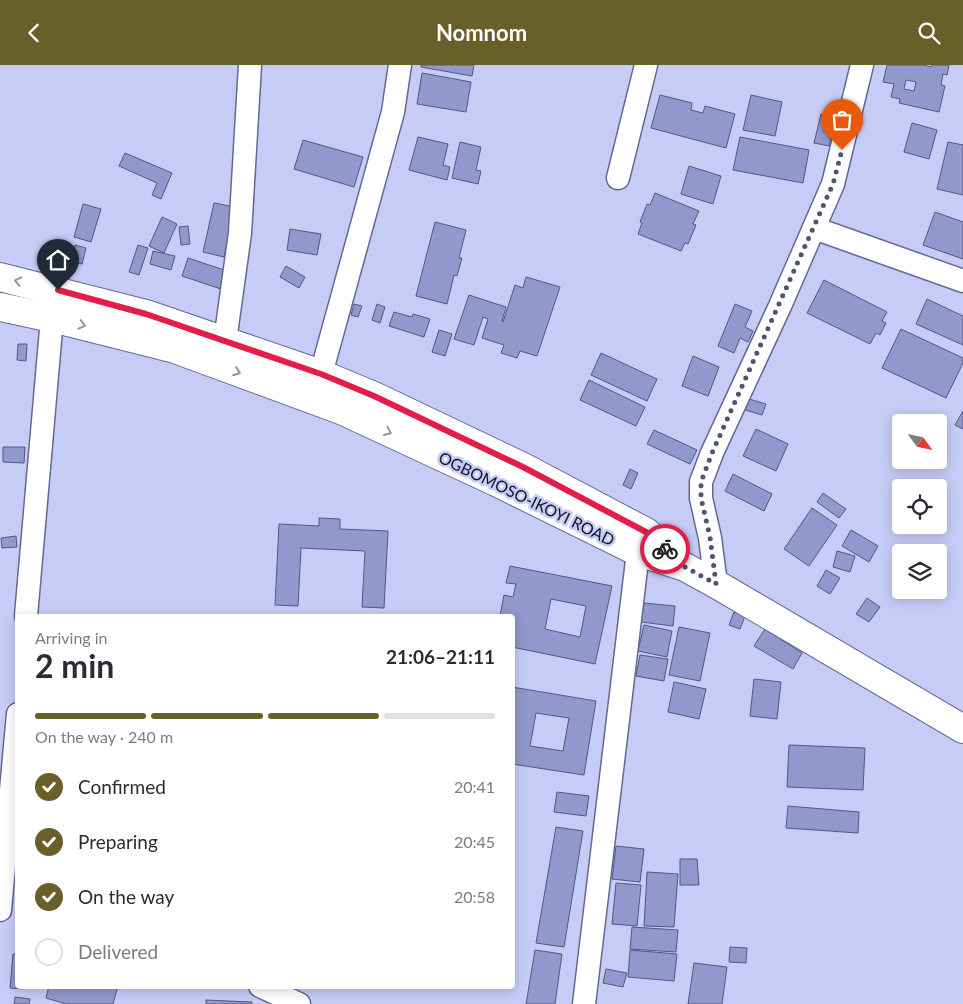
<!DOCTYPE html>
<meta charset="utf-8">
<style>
:root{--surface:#fff;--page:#f7f7f7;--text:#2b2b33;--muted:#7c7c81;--line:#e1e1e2;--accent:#685f2b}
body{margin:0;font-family:Lato,sans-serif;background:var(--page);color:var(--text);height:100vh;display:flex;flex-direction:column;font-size:19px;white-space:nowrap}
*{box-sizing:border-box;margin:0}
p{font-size:16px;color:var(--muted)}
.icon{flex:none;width:28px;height:28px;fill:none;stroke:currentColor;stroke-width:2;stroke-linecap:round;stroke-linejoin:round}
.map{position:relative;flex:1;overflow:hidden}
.side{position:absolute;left:15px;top:549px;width:500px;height:375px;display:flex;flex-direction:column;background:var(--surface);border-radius:5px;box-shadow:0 2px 12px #0003}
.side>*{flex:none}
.needle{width:32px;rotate:123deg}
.controls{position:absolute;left:892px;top:349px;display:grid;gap:10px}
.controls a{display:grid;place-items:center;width:55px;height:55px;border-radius:5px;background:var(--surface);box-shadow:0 2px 12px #0003;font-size:25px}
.pin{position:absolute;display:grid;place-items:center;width:42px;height:42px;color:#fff;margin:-51px -21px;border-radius:50% 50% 50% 0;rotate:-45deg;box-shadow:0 0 5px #0007}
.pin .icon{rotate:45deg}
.courier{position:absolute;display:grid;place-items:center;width:50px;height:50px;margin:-25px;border:4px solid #e11d48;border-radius:50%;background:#fff;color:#222;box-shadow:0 1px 6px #0007}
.summary em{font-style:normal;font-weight:700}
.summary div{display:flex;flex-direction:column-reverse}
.summary{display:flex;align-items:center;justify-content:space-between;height:85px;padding:0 20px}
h1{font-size:32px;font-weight:700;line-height:38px}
.bar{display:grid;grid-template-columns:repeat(4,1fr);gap:8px 5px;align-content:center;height:60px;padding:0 20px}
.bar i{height:6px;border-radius:4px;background:var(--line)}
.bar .on{background:var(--accent)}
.bar p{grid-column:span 4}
ol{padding:0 20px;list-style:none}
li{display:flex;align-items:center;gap:15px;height:55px}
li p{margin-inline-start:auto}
li .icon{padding:5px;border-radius:50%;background:var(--accent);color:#fff;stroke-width:4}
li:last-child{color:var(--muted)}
li i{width:28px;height:28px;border:2px solid var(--line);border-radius:50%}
header{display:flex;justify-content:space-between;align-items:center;height:65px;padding:0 20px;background:var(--accent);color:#fff;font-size:22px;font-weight:700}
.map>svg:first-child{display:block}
</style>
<header><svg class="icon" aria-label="back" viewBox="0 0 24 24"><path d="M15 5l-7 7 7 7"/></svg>Nomnom<svg class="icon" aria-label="search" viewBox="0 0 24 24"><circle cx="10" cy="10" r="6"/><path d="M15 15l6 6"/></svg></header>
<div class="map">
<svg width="963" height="939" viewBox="0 0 963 939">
<rect width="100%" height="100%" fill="#c6ccf6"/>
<g fill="#9298cb" stroke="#525684" fill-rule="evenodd">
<polygon points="421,0 474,0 472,11 421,2"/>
<path d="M887 0H923L931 2 932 0H949L947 10 943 9 941 20 945 21 939 47 899 38 900 34 891 32 894 19 883 17ZM906 15 916 17 914 26 904 24Z"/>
<polygon points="422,8 471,17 466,47 417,39"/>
<polygon points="660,30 692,38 691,45 703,48 705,41 735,49 726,83 651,63"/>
<polygon points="751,30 782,37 775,71 743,65"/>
<polygon points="821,49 835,52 829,81 814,78"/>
<polygon points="912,58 937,65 929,94 904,87"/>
<polygon points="418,72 448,79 443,100 450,102 447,115 409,105"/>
<polygon points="740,72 809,85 803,118 733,105"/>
<polygon points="303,75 363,92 354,122 294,104"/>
<polygon points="460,77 481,82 476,105 481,106 478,119 452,113"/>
<polygon points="948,77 963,80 963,130 937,124"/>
<polygon points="125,88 172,108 161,134 152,130 157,118 119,101"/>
<polygon points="689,101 721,111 713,139 681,129"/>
<polygon points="655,128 699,146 693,159 696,160 688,179 685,178 681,186 638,169 642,158 640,157 647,139 650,140"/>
<polygon points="214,138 235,142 224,192 203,187"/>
<polygon points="83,139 101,144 91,177 74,172"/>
<polygon points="935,147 963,157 963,194 923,180"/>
<polygon points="162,152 177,159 164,188 149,181"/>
<polygon points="435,157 466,165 459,193 462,193 457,211 454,210 447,239 416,231"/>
<polygon points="188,161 190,179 181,180 179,162"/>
<polygon points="290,164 321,169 317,190 287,185"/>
<polygon points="75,180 86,183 82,199 72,197"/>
<polygon points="138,180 148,183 139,210 129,207"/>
<polygon points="153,186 175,191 171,205 150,199"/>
<polygon points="188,193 233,208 227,226 182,211"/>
<polygon points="286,201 305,212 299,223 280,212"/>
<polygon points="526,212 560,222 537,291 520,286 517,293 501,288 504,280 482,273 488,254 483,252 474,280 454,274 469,230 506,242 502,256 503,257 515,220 523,223"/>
<polygon points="824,215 887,247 882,256 886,258 880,270 876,268 870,279 807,248"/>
<polygon points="927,234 963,251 963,280 916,259"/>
<polygon points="354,239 362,241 358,252 351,250"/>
<polygon points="377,239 385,242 380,258 372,255"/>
<polygon points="735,239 752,246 745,262 753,266 748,277 740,273 734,288 718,281"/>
<polygon points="394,247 412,252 413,249 430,254 424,272 389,261"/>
<polygon points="901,264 963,293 963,298 946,333 882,303"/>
<polygon points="439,265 452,269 445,291 432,287"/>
<polygon points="18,279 27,279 26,296 17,295"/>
<polygon points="601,288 657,314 647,336 591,310"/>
<polygon points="693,291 719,302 708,331 682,321"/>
<polygon points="589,315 645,342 636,361 580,335"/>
<polygon points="749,334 766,339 762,350 745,345"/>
<polygon points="963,346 963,364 955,360"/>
<polygon points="756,364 788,379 776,406 743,391"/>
<polygon points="654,365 697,385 690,399 647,379"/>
<polygon points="3,382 25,382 24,398 3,397"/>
<polygon points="630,404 638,408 631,424 623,420"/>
<polygon points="733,409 772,429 764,446 725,426"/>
<polygon points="823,428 846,444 839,453 817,437"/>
<polygon points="812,443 837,460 809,501 784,484"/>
<polygon points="319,453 340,454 340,464 388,466 384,543 362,542 365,486 301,483 298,541 275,540 279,459 319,461"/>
<polygon points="851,465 878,481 869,497 842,481"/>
<polygon points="16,471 17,482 2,483 1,473"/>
<polygon points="837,486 855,491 850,507 833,502"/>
<path d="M510 501 612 521 595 599 512 582V551H500L504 530 513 532 516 519 506 518ZM551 534 586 541 580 572 545 564Z"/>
<polygon points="826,505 840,513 830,529 817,521"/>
<polygon points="867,533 880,542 869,557 856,549"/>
<polygon points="644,538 675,541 673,561 641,557"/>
<polygon points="734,547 745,551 740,564 729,560"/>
<polygon points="644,560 672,566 667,592 638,586"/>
<polygon points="679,562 710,568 700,616 669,610"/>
<polygon points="765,564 802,588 793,604 754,581"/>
<polygon points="640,590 668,594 664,616 636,611"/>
<polygon points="754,614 781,617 777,654 750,651"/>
<polygon points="674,617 706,624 699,654 668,647"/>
<path d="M512 622 596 636 584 710 512 699ZM536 648 569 653 563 686 530 681Z"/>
<polygon points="789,680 865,683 863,725 787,722"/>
<polygon points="557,727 589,731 586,751 554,747"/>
<polygon points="788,741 859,747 858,768 786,763"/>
<polygon points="556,762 583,766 564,882 536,878"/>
<polygon points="616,781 644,784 640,817 612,814"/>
<polygon points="680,794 697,794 699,820 680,820"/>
<polygon points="647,807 678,809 674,862 644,861"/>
<polygon points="616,818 641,820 637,861 612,859"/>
<polygon points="632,862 678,865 676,887 630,884"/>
<polygon points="730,882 747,883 746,898 729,897"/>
<polygon points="535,885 562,889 555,939 526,939"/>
<polygon points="630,885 677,889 674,916 628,912"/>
<polygon points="13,889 18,890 18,921 23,921 23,924 10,923"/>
<polygon points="694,898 727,902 722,939 688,939"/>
<polygon points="606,904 627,908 623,922 603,918"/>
<polygon points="49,921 118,921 113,939 66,939 46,933"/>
<polygon points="15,932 30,934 29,939 14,939"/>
<polygon points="206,935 252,937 252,939 206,939"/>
</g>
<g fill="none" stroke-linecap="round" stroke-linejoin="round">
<defs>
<g id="street">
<polyline points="618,113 646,0"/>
<polyline points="814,163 963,216"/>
<polyline points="225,276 240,168 250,0"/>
<polyline points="321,309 393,47 400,0"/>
<polyline points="716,519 710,473 701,433 701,417 712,388 780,241 833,119 862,0"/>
<polyline points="26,551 52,253"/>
<polyline points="0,845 18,649"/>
<polyline points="260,921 299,939"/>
<polyline points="584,939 638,487"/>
</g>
<g id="primary">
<polyline points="0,212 146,249 321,309 374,331 523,402 646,467 677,495"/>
<polyline points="0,242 52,253 175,284 341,345 496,417 638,487 685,502 716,519 963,664"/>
</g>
</defs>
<use href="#street" stroke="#636897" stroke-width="25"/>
<use href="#primary" stroke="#636897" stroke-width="30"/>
<use href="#street" stroke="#fff" stroke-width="22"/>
<use href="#primary" stroke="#fff" stroke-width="28"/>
</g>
<defs><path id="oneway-chevron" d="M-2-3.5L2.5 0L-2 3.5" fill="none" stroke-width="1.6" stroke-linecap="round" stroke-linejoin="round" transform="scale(1.25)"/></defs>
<g stroke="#95959e">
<use href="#oneway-chevron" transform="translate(18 216) rotate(-167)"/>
<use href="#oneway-chevron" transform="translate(82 260) rotate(14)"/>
<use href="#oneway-chevron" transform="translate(237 307) rotate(20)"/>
<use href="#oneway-chevron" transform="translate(388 367) rotate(25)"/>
</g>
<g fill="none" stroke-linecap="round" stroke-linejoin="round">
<polyline stroke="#52546f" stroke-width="5" stroke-dasharray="0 9" points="665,484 685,502 716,519 710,472 701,433 701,417 712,388 833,119 842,85"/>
<polyline stroke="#e11d48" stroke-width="6" points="58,225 146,249 321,309 374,331 523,402 646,467 665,484"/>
</g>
<g text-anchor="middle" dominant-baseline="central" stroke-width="5" stroke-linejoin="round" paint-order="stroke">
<g font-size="16" fill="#131427" stroke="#c6ccf6">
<text transform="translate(527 433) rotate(26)">OGBOMOSO-IKOYI ROAD</text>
</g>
</g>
</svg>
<div class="controls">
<a><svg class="needle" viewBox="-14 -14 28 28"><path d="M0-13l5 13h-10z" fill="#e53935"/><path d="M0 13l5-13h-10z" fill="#7c7c81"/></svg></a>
<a><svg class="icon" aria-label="locate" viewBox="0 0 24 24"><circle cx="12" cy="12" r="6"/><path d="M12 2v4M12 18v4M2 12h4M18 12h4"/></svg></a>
<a><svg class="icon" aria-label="layers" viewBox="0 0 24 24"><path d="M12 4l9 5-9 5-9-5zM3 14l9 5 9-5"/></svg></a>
</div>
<div class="pin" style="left:842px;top:85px;background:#ea580c"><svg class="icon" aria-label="bag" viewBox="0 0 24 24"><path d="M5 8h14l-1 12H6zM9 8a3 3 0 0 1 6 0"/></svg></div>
<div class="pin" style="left:58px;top:225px;background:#1f2937"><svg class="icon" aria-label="home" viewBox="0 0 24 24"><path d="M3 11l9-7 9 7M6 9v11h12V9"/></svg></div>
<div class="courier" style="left:665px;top:484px"><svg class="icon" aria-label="bike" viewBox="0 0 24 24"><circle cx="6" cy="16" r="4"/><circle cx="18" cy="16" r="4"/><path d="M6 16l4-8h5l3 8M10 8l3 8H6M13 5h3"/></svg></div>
<section class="side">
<div class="summary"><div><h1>2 min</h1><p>Arriving in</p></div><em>21:06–21:11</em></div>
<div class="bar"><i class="on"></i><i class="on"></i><i class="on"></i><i></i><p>On the way · 240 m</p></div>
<ol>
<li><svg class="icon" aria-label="check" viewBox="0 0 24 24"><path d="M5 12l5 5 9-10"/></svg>Confirmed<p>20:41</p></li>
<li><svg class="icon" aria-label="check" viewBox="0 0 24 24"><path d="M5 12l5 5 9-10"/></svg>Preparing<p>20:45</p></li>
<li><svg class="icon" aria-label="check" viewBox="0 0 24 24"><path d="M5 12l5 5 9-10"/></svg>On the way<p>20:58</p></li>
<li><i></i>Delivered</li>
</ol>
</section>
</div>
